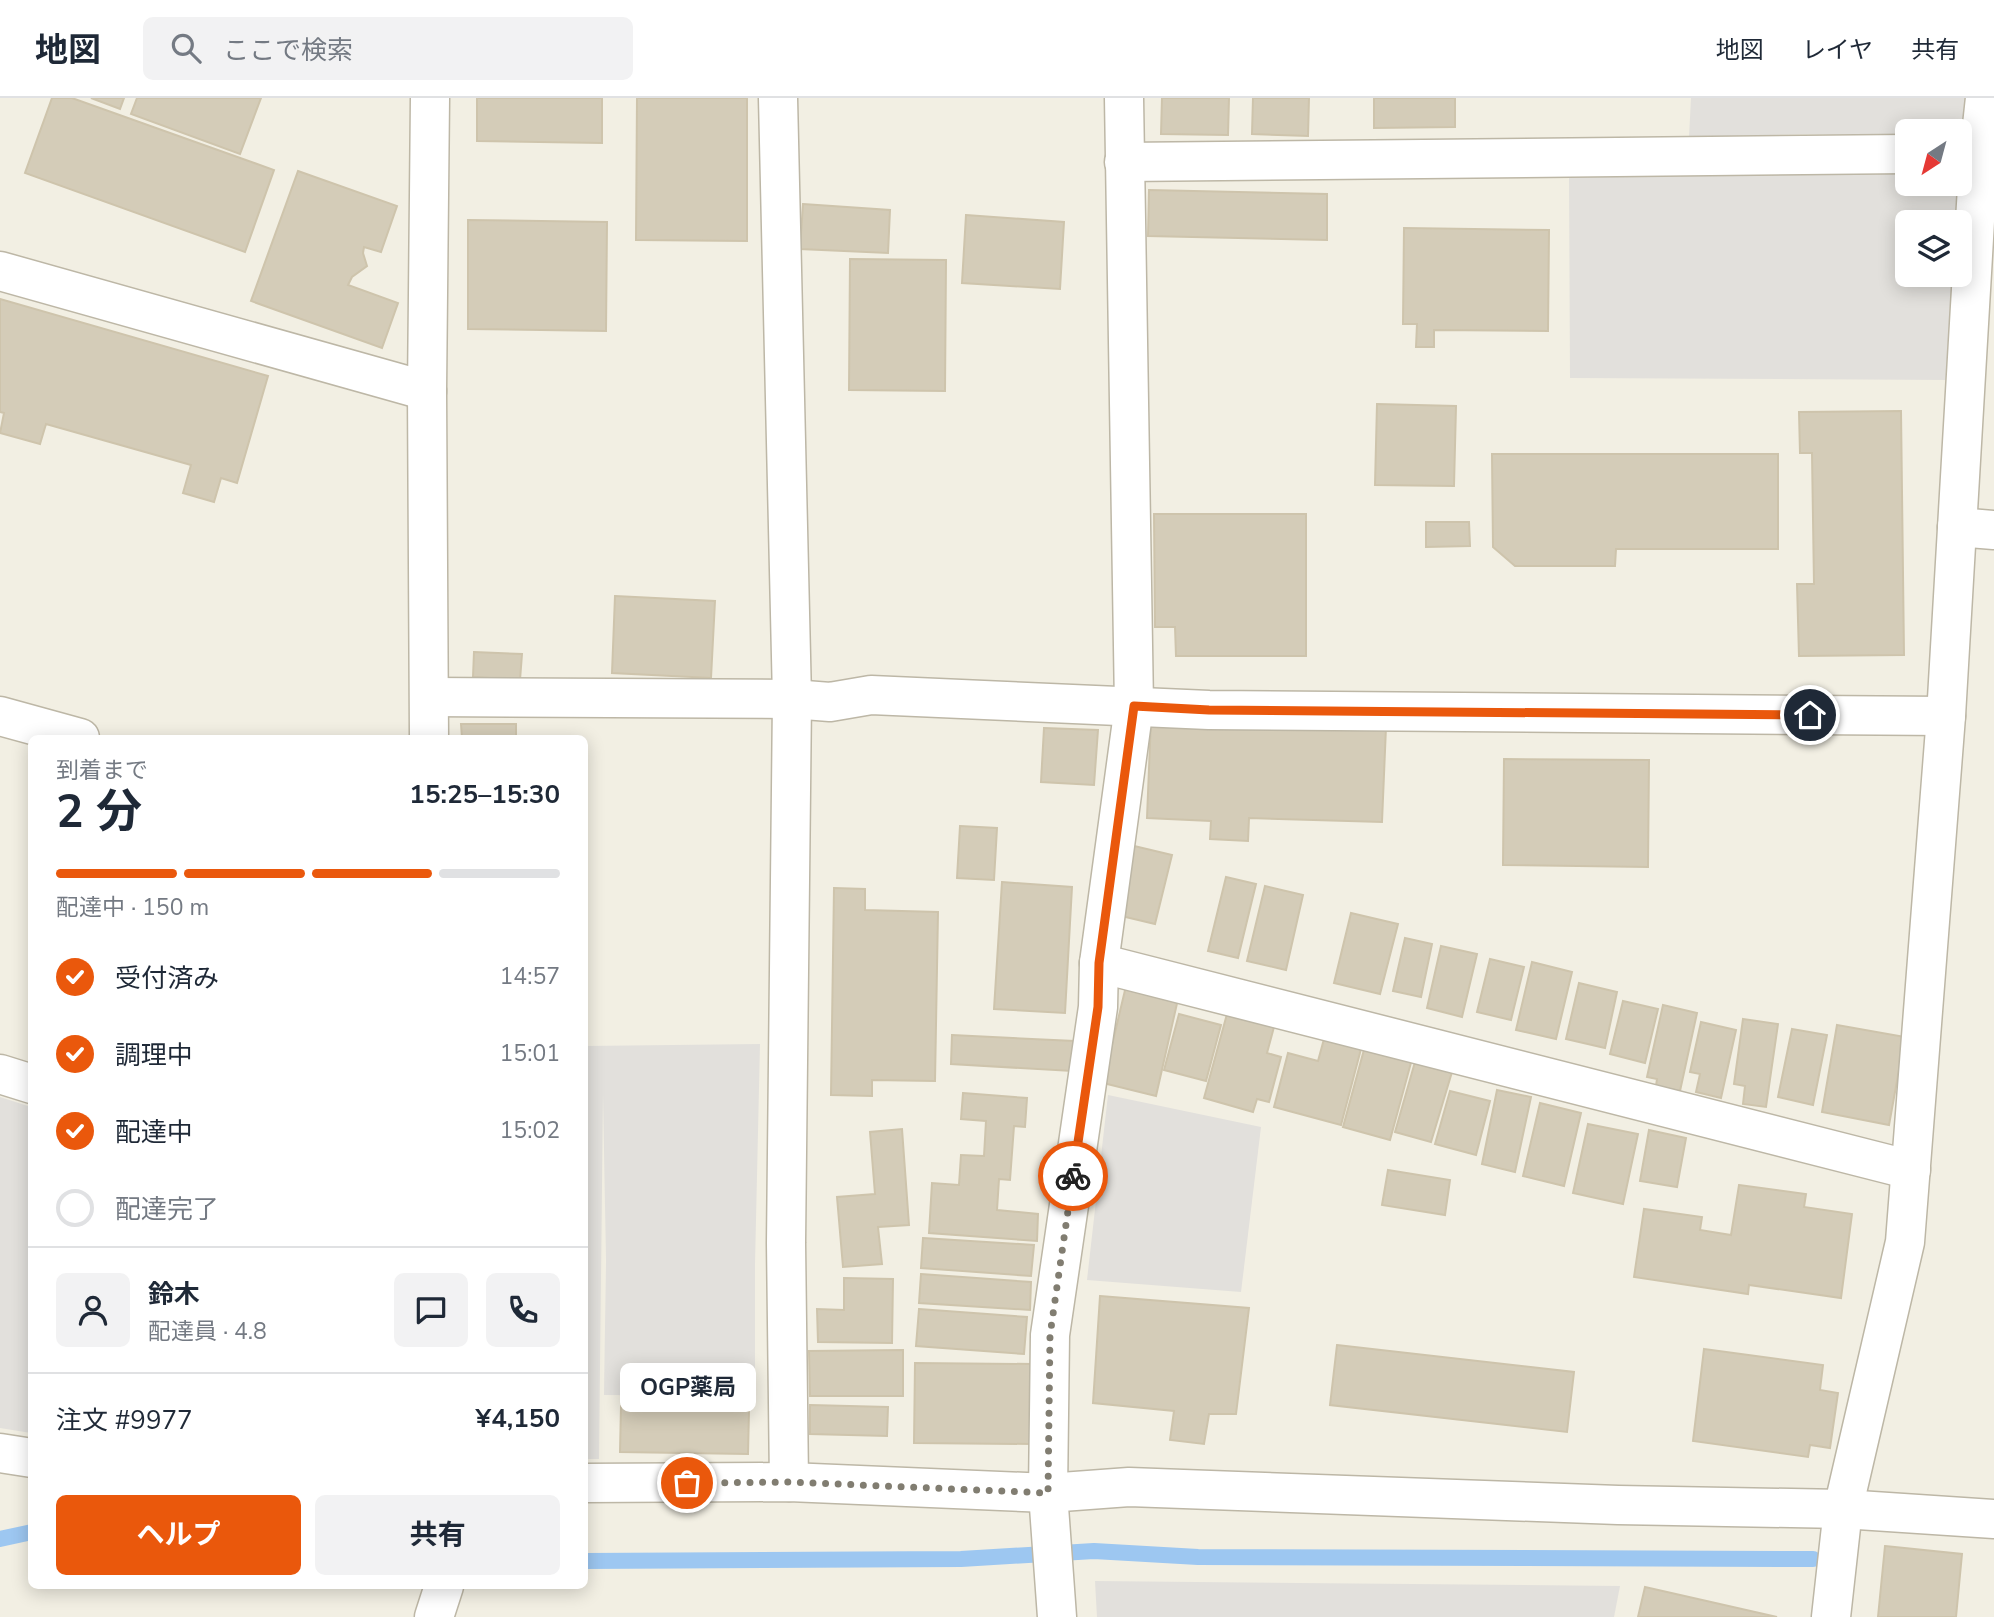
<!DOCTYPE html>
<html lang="ja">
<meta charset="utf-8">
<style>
:root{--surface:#fff;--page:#f2f2f3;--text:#1f2937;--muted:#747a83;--line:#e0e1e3;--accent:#ea580c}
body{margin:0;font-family:"Nunito Sans","Noto Sans JP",sans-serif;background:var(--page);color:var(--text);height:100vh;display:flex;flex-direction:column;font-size:26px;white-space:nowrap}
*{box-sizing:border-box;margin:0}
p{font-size:23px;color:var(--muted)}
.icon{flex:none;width:38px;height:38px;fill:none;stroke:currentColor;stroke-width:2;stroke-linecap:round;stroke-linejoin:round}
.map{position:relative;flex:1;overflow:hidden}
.side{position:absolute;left:28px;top:637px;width:560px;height:854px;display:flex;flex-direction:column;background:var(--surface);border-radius:10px;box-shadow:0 4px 18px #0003}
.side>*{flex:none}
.needle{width:46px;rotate:216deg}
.fabs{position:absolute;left:1895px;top:21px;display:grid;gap:14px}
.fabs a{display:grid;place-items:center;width:77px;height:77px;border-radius:10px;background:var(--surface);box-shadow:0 4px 18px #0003;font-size:35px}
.pin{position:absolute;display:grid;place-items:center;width:60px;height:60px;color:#fff;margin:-30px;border:4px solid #fff;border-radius:50%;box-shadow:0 2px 7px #0007}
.courier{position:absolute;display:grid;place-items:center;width:70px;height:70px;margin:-35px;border:5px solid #ea580c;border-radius:50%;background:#fff;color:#222;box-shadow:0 2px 9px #0007}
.bubble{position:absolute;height:49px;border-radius:10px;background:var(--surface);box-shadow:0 4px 18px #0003;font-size:23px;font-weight:700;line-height:49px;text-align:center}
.overview em{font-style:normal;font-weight:700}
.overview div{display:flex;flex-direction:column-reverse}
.overview{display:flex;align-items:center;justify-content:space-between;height:119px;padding:0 28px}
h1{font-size:46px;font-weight:700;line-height:52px}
.bar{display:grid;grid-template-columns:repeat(4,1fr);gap:10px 7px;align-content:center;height:84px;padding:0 28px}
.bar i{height:9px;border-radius:5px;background:var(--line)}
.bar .on{background:var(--accent)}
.bar p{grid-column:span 4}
.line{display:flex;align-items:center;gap:18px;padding:0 28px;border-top:2px solid var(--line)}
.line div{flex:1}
.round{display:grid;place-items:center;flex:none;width:74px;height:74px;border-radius:10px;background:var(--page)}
ol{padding:0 28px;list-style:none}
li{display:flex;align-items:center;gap:21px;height:77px}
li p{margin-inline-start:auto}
li .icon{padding:7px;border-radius:50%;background:var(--accent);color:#fff;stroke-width:4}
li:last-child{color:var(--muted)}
li i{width:38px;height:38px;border:4px solid var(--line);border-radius:50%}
.button{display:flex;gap:14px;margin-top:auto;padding:14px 28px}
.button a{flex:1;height:80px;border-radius:10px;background:var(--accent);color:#fff;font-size:28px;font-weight:700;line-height:80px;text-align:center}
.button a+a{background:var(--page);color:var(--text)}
header{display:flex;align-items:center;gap:42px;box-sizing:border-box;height:98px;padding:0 35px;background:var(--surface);border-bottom:2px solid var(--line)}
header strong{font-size:33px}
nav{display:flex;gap:38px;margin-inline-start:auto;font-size:24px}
.search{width:490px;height:63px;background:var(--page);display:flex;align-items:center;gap:18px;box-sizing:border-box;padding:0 24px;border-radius:10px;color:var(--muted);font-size:26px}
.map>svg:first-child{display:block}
</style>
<header>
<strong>地図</strong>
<div class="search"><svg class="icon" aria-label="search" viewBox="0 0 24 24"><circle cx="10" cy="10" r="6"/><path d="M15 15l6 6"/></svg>ここで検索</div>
<nav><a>地図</a><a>レイヤ</a><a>共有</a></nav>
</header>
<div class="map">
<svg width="1994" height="1519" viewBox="0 0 1994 1519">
<rect width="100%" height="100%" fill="#f2efe3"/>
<g fill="#e2e0dc">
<polygon points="1691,0 1965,0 1964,39 1960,39 1960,33 1908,33 1907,38 1808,36 1689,39"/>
<polygon points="1907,74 1908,86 1959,86 1957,124 1908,124 1908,177 1954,177 1948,282 1570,280 1569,79"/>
<polygon points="760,946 755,1166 755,1298 604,1297 606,1163 603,996 599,1361 585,1361 585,948"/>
<polygon points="1108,997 1261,1029 1241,1194 1087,1182"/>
<polygon points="0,999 31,1009 31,1335 0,1330"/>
<polygon points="1095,1483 1620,1488 1614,1519 1097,1519"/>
</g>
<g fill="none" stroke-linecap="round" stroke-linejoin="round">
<g stroke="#9dc7f1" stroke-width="16">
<polyline points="0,1441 32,1434"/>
<polyline points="584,1463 961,1461 1094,1453 1198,1459 1813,1461"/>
</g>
</g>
<g fill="#d4ccb8" stroke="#cec4ac" stroke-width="2">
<polygon points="52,0 72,0 274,72 245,154 25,75"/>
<polygon points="91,0 124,0 120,11"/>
<polygon points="137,0 261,0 240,56 131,16"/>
<polygon points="477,0 602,0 602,45 477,43"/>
<polygon points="637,0 747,0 747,143 636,142"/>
<polygon points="1162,0 1229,0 1228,37 1161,36"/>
<polygon points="1253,0 1309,0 1308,38 1252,36"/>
<polygon points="1374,0 1455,0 1455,29 1374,30"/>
<polygon points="298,73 397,108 381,154 364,149 363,155 367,168 352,179 348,187 398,205 382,250 251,203"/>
<polygon points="1149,92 1327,96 1327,142 1148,138"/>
<polygon points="803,106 890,112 888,155 800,151"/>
<polygon points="966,117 1064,124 1060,191 962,185"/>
<polygon points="468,122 607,124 606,233 468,231"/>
<polygon points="1404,130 1549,132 1548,233 1434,232 1434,249 1416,249 1417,226 1403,226"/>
<polygon points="850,161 946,162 945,293 849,292"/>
<polygon points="0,201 268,278 237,385 221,380 214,404 183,395 191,367 46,326 40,346 0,335 4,315 0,314"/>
<polygon points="1377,306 1456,308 1454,388 1375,387"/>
<polygon points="1901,313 1904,557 1799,558 1797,486 1814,486 1812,355 1800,355 1799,314"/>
<polygon points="1492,356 1778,356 1778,451 1616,451 1615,468 1515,468 1493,449"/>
<polygon points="1154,416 1306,416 1306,558 1176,558 1175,529 1155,529"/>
<polygon points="1426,424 1469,424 1470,448 1426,449"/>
<polygon points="615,498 715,503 711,580 612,575"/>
<polygon points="474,554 522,556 520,582 473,579"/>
<polygon points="1151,621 1386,629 1382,724 1249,720 1248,743 1210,741 1211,723 1147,720"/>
<polygon points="461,626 516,626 516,640 462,640"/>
<polygon points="1044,630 1098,632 1094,687 1041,684"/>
<polygon points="1504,661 1649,662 1648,769 1503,767"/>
<polygon points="960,728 997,730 994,782 957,780"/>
<polygon points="1130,747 1172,757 1155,826 1113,816"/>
<polygon points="1226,779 1256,786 1238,860 1208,853"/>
<polygon points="1002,784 1072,789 1065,915 994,911"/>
<polygon points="1265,788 1303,797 1286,872 1247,863"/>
<polygon points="834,790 865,791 865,812 938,814 935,983 872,982 872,998 831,997"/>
<polygon points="1351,815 1398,826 1380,896 1334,885"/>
<polygon points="1405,840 1432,846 1421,899 1393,893"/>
<polygon points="1441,848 1477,856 1462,919 1427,910"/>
<polygon points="1490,861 1524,869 1511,922 1477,914"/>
<polygon points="1532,864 1572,874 1556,941 1516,932"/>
<polygon points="1579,885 1617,894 1605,950 1566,941"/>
<polygon points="1126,888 1178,901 1156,998 1103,985"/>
<polygon points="1623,903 1658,911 1645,965 1610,956"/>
<polygon points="1663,907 1697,915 1680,993 1656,988 1657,981 1647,979"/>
<polygon points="1179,916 1221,927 1206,983 1164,972"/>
<polygon points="1227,916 1274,929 1267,955 1281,959 1269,1004 1257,1001 1253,1014 1204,1000"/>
<polygon points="1743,921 1778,926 1766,1009 1743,1006 1745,988 1734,986"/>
<polygon points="1701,924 1736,932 1721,1000 1696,994 1700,976 1690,974"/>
<polygon points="1837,927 1905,939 1889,1027 1822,1014"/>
<polygon points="1792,931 1827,937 1813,1007 1778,999"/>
<polygon points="952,937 1074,943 1072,973 951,966"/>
<polygon points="1324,941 1361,951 1341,1027 1274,1009 1288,955 1318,963"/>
<polygon points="1365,948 1412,961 1390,1042 1343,1029"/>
<polygon points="1415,964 1452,974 1431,1044 1395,1034"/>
<polygon points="1497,992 1531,999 1515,1074 1482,1066"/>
<polygon points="1450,993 1490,1003 1476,1057 1435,1046"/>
<polygon points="963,995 1027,1000 1025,1029 1014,1028 1010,1082 999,1081 997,1112 1038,1116 1037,1143 929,1135 932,1085 959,1087 961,1057 984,1058 986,1023 961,1021"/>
<polygon points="1540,1005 1581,1015 1564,1088 1523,1078"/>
<polygon points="1588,1026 1638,1036 1623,1106 1573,1095"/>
<polygon points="902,1031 909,1127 878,1129 882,1166 843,1169 837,1099 875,1096 870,1034"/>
<polygon points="1649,1032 1686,1040 1677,1089 1640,1083"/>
<polygon points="1388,1072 1450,1082 1445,1117 1382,1107"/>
<polygon points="1739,1087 1806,1096 1804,1109 1852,1116 1841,1200 1749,1187 1748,1196 1634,1179 1644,1111 1702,1119 1700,1132 1731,1137"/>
<polygon points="923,1140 1034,1147 1031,1178 921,1170"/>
<polygon points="921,1176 1031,1184 1030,1212 919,1205"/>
<polygon points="844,1180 893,1181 892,1245 818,1244 817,1211 844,1212"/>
<polygon points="1100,1198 1249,1210 1236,1316 1209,1316 1204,1346 1170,1342 1174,1313 1093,1305"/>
<polygon points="919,1211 1027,1219 1024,1256 916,1248"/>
<polygon points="1337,1247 1574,1274 1567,1334 1330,1307"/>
<polygon points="1704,1251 1823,1267 1820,1292 1838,1295 1830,1350 1810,1347 1808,1359 1693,1343"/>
<polygon points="903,1252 903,1298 810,1298 809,1253"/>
<polygon points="915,1265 1032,1266 1031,1346 914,1345"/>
<polygon points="810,1307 888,1309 887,1338 810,1336"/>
<polygon points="621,1308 749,1312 748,1356 620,1354"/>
<polygon points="1885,1448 1962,1456 1956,1519 1878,1519"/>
<polygon points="1645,1489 1777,1519 1638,1519"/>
</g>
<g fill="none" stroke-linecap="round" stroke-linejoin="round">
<defs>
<g id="minor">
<polyline points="778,0 792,601 786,1145 789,1384"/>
<polyline points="1124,64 1908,56"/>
<polyline points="0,173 427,293"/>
<polyline points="1957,429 1994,432"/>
<polyline points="430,599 792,601 830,604 871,597 1209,612 1946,618"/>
<polyline points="0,618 80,640"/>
<polyline points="429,640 427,293 430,0"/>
<polyline points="1099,865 1911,1072"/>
<polyline points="0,976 32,986"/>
<polyline points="0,1355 32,1360"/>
<polyline points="584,1385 789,1384 1048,1395 1129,1389 1618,1407 1843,1411 1994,1421"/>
<polyline points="434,1519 444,1488"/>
<polyline points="1057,1519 1048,1395 1050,1237 1098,909 1099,865 1134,608 1124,0"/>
<polyline points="1831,1519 1843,1411 1905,1144 1946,618 1979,55 1985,0"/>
</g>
</defs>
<use href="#minor" stroke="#bdb7a6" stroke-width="41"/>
<use href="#minor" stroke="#fff" stroke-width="38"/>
</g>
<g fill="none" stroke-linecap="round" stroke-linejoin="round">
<polyline stroke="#817d71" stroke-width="7" stroke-dasharray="0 12.6" points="687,1385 789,1384 1048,1395 1050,1237 1073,1078"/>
<polyline stroke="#ea580c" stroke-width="9" points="1073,1078 1098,909 1099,865 1134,608 1209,612 1810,617"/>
</g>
</svg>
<div class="fabs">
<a><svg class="needle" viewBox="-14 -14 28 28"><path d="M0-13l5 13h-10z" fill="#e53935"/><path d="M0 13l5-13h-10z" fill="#747a83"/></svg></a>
<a><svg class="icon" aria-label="layers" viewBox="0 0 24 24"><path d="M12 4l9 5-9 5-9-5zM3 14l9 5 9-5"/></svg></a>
</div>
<div class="pin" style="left:687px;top:1385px;background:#ea580c"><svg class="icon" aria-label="bag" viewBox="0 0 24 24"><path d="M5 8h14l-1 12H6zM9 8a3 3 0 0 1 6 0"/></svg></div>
<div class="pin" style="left:1810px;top:617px;background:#1f2937"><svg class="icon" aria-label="home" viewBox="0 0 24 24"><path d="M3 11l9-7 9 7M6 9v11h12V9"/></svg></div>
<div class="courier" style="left:1073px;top:1078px"><svg class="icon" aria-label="bike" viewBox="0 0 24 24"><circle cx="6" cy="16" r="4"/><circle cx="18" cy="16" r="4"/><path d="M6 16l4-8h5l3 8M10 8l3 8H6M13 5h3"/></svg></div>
<div class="bubble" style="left:620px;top:1265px;width:136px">OGP薬局</div>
<section class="side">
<div class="overview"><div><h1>2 分</h1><p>到着まで</p></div><em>15:25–15:30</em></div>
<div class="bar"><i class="on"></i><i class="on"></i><i class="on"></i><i></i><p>配達中 · 150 m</p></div>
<ol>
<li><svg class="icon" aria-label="check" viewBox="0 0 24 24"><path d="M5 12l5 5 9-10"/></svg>受付済み<p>14:57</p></li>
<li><svg class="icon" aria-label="check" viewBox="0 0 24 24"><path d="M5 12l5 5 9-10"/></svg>調理中<p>15:01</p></li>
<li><svg class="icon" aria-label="check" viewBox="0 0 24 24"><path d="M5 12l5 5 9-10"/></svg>配達中<p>15:02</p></li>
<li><i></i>配達完了</li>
</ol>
<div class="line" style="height:126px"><a class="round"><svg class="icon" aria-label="person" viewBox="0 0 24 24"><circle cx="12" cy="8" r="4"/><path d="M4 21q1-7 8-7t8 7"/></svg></a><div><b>鈴木</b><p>配達員 · 4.8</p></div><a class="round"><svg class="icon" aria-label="chat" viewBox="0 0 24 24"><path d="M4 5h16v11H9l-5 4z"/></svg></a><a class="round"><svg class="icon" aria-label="phone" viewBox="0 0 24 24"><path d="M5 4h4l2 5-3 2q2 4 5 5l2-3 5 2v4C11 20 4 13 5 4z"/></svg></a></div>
<div class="line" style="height:91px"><div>注文 #9977</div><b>¥4,150</b></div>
<div class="button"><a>ヘルプ</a><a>共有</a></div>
</section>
</div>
